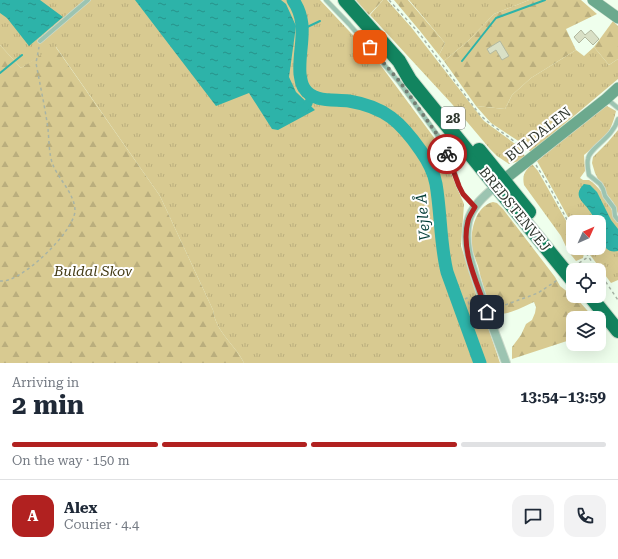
<!DOCTYPE html>
<meta charset="utf-8">
<style>
:root{--surface:#fff;--page:#f2f2f3;--text:#1f2937;--muted:#747a83;--line:#e0e1e3;--accent:#b12120}
body{margin:0;font-family:"Roboto Serif",serif;background:var(--page);color:var(--text);height:100vh;display:flex;flex-direction:column;font-size:15px;white-space:nowrap}
*{box-sizing:border-box;margin:0}
p{font-size:13px;color:var(--muted)}
.icon{flex:none;width:22px;height:22px;fill:none;stroke:currentColor;stroke-width:2;stroke-linecap:round;stroke-linejoin:round}
.map{position:relative;height:363px;overflow:hidden}
.drawer{display:flex;flex-direction:column;background:var(--surface);flex:1}
.drawer>*{flex:none}
.needle{width:26px;rotate:45deg}
.tools{position:absolute;left:566px;top:215px;display:grid;gap:8px}
.tools a{display:grid;place-items:center;width:40px;height:40px;border-radius:8px;background:var(--surface);box-shadow:0 4px 16px #0002;font-size:20px}
.pin{position:absolute;display:grid;place-items:center;width:34px;height:34px;color:#fff;margin:-17px;border-radius:8px;box-shadow:0 2px 6px #0006}
.courier{position:absolute;display:grid;place-items:center;width:40px;height:40px;margin:-20px;border:3px solid #b12120;border-radius:50%;background:#fff;color:#222;box-shadow:0 1px 5px #0007}
.summary em{font-style:normal;font-weight:700}
.summary div{display:flex;flex-direction:column-reverse}
.summary{display:flex;align-items:center;justify-content:space-between;height:68px;padding:0 12px}
h1{font-size:26px;font-weight:700;line-height:30px}
.bar{display:grid;grid-template-columns:repeat(4,1fr);gap:6px 4px;align-content:center;height:48px;padding:0 12px}
.bar i{height:5px;border-radius:3px;background:var(--line)}
.bar .selected{background:var(--accent)}
.bar p{grid-column:span 4}
.line{display:flex;align-items:center;gap:10px;padding:0 12px;border-top:1px solid var(--line)}
.line div{flex:1}
.round{display:grid;place-items:center;flex:none;width:42px;height:42px;border-radius:12px;background:var(--page)}
.map>svg:first-child{display:block}
</style>
<div class="map">
<svg width="618" height="363" viewBox="0 0 618 363">
<defs>
<pattern id="grass-tufts" width="24" height="20" patternUnits="userSpaceOnUse"><rect width="24" height="20" fill="#d8ca91"/><path d="M3 7l-1-3M5 7V3M7 7l1-3M15 17l-1-3M17 17v-4M19 17l1-3" fill="none" stroke="#baae7d"/></pattern>
<pattern id="forest-firs" width="22" height="20" patternUnits="userSpaceOnUse"><rect width="22" height="20" fill="#d8ca91"/><path d="M5 1l3.5 6h-7zM16 11l3.5 6h-7z" fill="#baae7d"/></pattern>
<pattern id="water-ripples" width="26" height="14" patternUnits="userSpaceOnUse"><rect width="26" height="14" fill="#2db3a9"/><path d="M2 4q2-2 4 0t4 0M15 11q2-2 4 0t4 0" fill="none" stroke="#27928a"/></pattern>
</defs>
<rect width="100%" height="100%" fill="#efffed"/>
<g fill="url(#grass-tufts)">
<path d="M0 0H320L379 63 438 143 464 204 461 246 500 363H244C235 344 216 333 213 310L160 196 56 47 21 68 0 45Z"/>
<polygon points="383,0 387,0 411,27 484,121 518,146 525,156 519,161 509,164 497,156 490,149 452,104 370,15"/>
<polygon points="409,0 529,0 494,14 468,41 444,61 439,55 445,43"/>
<polygon points="594,47 609,65 618,59 618,79 531,152 520,142 491,123 476,106 505,109 512,95 531,78 576,50 584,56"/>
<path d="M607 106 616 111C610 137 603 139 584 155L585 171 580 178 583 180H589C598 185 607 199 611 208 614 214 614 218 618 223V280L611 283 585 248H599V222H573V226L537 161 602 108Z"/>
<polygon points="618,130 618,214 613,202 606,193 603,184 598,179 595,173 592,163 593,157 608,142"/>
<path d="M532 164 538 171 573 233V248H581L584 253 583 258 576 261 568 251 561 236 524 185C522 175 525 171 532 164Z"/>
</g>
<g fill="url(#forest-firs)">
<polygon points="356,0 383,0 369,15"/>
<polygon points="394,0 408,0 445,43 439,55 420,31"/>
<polygon points="529,0 581,0 597,14 566,29 576,50 531,78 512,95 505,109 476,106 444,61 468,41 494,14"/>
<polygon points="613,21 618,26 618,59 609,65 594,47"/>
<path d="M0 45 21 68 55 46 160 196 213 310C216 333 235 344 244 363H0Z"/>
<path d="M493 202 497 203 503 209 555 277 560 286 578 300 594 318H573V339L512 359V347L521 335 526 324 532 320 535 313 536 307 534 302C522 307 506 317 493 313 486 298 482 282 478 266 476 260 472 252 472 246 470 230 476 206 493 202Z"/>
</g>
<g fill="url(#water-ripples)">
<polygon points="0,0 40,0 63,17 29,46 7,18 0,13"/>
<polygon points="135,0 281,0 286,4 296,26 289,77 296,92 315,110 278,130 272,129 249,93 216,106"/>
<path d="M584 184 590 185 597 192 611 220 618 229V251C602 255 599 234 599 222H595C594 219 593 216 591 213 585 202 571 197 584 184Z"/>
</g>
<g fill="none" stroke-linecap="round" stroke-linejoin="round">
<g stroke="#2db3a9" stroke-width="2">
<polyline points="303,29 320,21"/>
<polyline points="462,61 496,18 545,0"/>
<polyline points="0,73 22,55"/>
</g>
<path stroke="#2db3a9" stroke-width="8" d="M300 109C308 108 310 102 310 95"/>
<path stroke="#2db3a9" stroke-width="13" d="M293 0C310 25 298 47 300 74 301 79 301 84 304 88 313 103 334 99 349 101 385 107 401 122 421 151 428 161 434 173 436 184 441 213 440 243 447 272L480 363"/>
</g>
<g fill="#d9e0c6" stroke="#b2b89f">
<polygon points="581,30 585,35 591,30 599,39 593,45 585,37 579,43 574,37"/>
<polygon points="500,41 509,56 502,60 496,50 490,54 487,49"/>
</g>
<g fill="none" stroke-linecap="round" stroke-linejoin="round">
<defs>
<g id="lane">
<polyline points="326,0 349,24 399,82 441,140 451,161 459,187 463,194 475,207"/>
<polyline points="40,41 88,0"/>
<polyline points="607,99 618,108"/>
<path d="M618 119C613 138 589 148 588 159 587 163 588 170 589 175L600 184 603 189 605 196 614 208 615 216 618 220"/>
</g>
<path id="street" d="M496 186C485 195 471 207 468 222 463 245 472 266 479 288 487 313 497 338 506 363"/>
<g id="secondary">
<polyline points="593,0 618,18"/>
<polyline points="497,185 606,99 618,88"/>
</g>
<g id="highway">
<polyline points="345,0 399,61 410,80 573,281"/>
<polyline points="479,150 529,212"/>
<polyline points="590,296 618,331"/>
</g>
</defs>
<use href="#lane" stroke="#ccdbcb" stroke-width="5.5"/>
<use href="#street" stroke="#ccdbcb" stroke-width="10"/>
<use href="#secondary" stroke="#ccdbcb" stroke-width="12"/>
<use href="#highway" stroke="#ccdbcb" stroke-width="16"/>
<g stroke="#a7b3a5" stroke-width="1.5" stroke-dasharray="3 3" stroke-linecap="butt">
<path d="M389 0 419 33 480 115C494 128 511 137 525 151"/>
<polyline points="536,165 549,186 573,231"/>
<polyline points="583,248 597,270"/>
<polyline points="579,263 588,257"/>
<polyline points="599,272 618,300"/>
<path d="M0 281C20 284 74 232 75 211 75 194 59 180 53 165 49 156 49 139 48 129 45 107 40 85 36 63L39 47"/>
<polyline points="465,299 467,298 472,313 477,308"/>
<polyline points="494,309 538,293 559,279"/>
</g>
<use href="#lane" stroke="#9cc4b1" stroke-width="4"/>
<use href="#street" stroke="#9cc4b1" stroke-width="8"/>
<use href="#secondary" stroke="#6ca98e" stroke-width="11"/>
<use href="#highway" stroke="#12845f" stroke-width="14"/>
</g>
<g fill="none" stroke-linecap="round" stroke-linejoin="round">
<polyline stroke="#727c71" stroke-width="4" stroke-dasharray="0 7.2" points="370,47 400,82 441,140 447,154"/>
<path stroke="#b12120" stroke-width="5" d="M447 154 459 186 463 194 475 207C473 211 469 216 468 221 460 251 478 284 487 312"/>
</g>
<g text-anchor="middle" dominant-baseline="central" stroke-width="4" stroke-linejoin="round" paint-order="stroke">
<rect fill="#fff" stroke="#6d726d" stroke-width="1" x="441" y="107" width="24" height="22" rx="3"/>
<g font-size="13" font-weight="bold" fill="#2f362e">
<text x="453" y="118">28</text>
</g>
<g font-size="14" fill="#2f362e" stroke="#fff">
<text transform="translate(538 134) rotate(-38)">BULDALEN</text>
<text transform="translate(515 209) rotate(51)">BREDSTENVEJ</text>
</g>
<g font-size="14" font-style="italic" fill="#433a14" stroke="#fff">
<text x="93" y="271">Buldal Skov</text>
</g>
<g font-size="15" font-style="italic" fill="#003b36" stroke="#fff">
<text transform="translate(423 217) rotate(-95)">Vejle Å</text>
</g>
</g>
</svg>
<div class="tools">
<a><svg class="needle" viewBox="-14 -14 28 28"><path d="M0-13l5 13h-10z" fill="#e53935"/><path d="M0 13l5-13h-10z" fill="#747a83"/></svg></a>
<a><svg class="icon" aria-label="locate" viewBox="0 0 24 24"><circle cx="12" cy="12" r="6"/><path d="M12 2v4M12 18v4M2 12h4M18 12h4"/></svg></a>
<a><svg class="icon" aria-label="layers" viewBox="0 0 24 24"><path d="M12 4l9 5-9 5-9-5zM3 14l9 5 9-5"/></svg></a>
</div>
<div class="pin" style="left:370px;top:47px;background:#ea580c"><svg class="icon" aria-label="bag" viewBox="0 0 24 24"><path d="M5 8h14l-1 12H6zM9 8a3 3 0 0 1 6 0"/></svg></div>
<div class="pin" style="left:487px;top:312px;background:#1f2937"><svg class="icon" aria-label="home" viewBox="0 0 24 24"><path d="M3 11l9-7 9 7M6 9v11h12V9"/></svg></div>
<div class="courier" style="left:447px;top:154px"><svg class="icon" aria-label="bike" viewBox="0 0 24 24"><circle cx="6" cy="16" r="4"/><circle cx="18" cy="16" r="4"/><path d="M6 16l4-8h5l3 8M10 8l3 8H6M13 5h3"/></svg></div>
</div>
<section class="drawer">
<div class="summary"><div><h1>2 min</h1><p>Arriving in</p></div><em>13:54–13:59</em></div>
<div class="bar"><i class="selected"></i><i class="selected"></i><i class="selected"></i><i></i><p>On the way · 150 m</p></div>
<div class="line" style="height:72px"><b class="round" style="background:var(--accent);color:#fff">A</b><div><b>Alex</b><p>Courier · 4.4</p></div><a class="round"><svg class="icon" aria-label="chat" viewBox="0 0 24 24"><path d="M4 5h16v11H9l-5 4z"/></svg></a><a class="round"><svg class="icon" aria-label="phone" viewBox="0 0 24 24"><path d="M5 4h4l2 5-3 2q2 4 5 5l2-3 5 2v4C11 20 4 13 5 4z"/></svg></a></div>
</section>
